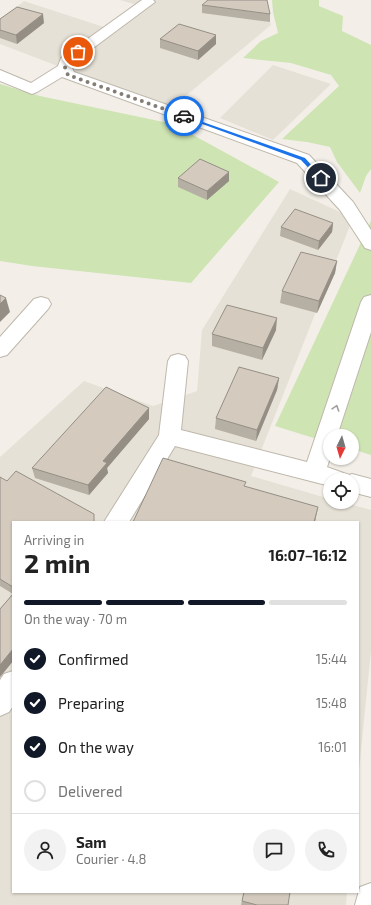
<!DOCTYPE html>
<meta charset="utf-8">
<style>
:root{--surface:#fff;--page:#f2f2f2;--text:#222;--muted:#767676;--line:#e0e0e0;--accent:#111827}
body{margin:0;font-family:"Exo 2",sans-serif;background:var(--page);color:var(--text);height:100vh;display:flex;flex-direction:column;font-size:15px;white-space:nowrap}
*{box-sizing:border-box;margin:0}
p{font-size:13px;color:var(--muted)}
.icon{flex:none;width:22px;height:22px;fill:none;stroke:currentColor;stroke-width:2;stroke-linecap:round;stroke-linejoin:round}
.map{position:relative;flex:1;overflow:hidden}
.details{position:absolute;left:12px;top:521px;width:347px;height:372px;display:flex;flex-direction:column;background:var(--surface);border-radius:0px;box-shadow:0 1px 3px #0004}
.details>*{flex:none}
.needle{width:26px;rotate:185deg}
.fabs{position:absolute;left:323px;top:429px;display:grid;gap:8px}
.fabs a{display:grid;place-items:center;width:36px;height:36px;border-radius:50%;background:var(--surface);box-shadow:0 1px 3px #0004;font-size:20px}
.pin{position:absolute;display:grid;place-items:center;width:34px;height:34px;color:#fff;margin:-17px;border:2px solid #fff;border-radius:50%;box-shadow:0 1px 4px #0007}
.courier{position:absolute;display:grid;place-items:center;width:40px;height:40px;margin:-20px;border:3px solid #1a73e8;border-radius:50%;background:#fff;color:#222;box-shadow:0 1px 5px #0007}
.overview em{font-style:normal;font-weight:700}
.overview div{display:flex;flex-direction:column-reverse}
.overview{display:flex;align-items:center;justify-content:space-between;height:68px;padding:0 12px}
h1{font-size:26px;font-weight:700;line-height:30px}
.bar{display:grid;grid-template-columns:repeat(4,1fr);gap:6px 4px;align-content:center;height:48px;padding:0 12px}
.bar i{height:5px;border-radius:3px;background:var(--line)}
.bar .selected{background:var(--accent)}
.bar p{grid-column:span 4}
.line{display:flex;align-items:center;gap:10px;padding:0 12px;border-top:1px solid var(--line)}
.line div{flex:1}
.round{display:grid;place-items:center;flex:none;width:42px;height:42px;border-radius:21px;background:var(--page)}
ol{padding:0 12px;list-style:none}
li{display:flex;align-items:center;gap:12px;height:44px}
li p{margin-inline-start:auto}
li .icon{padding:4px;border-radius:50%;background:var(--accent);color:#fff;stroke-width:4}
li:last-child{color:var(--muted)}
li i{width:22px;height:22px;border:2px solid var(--line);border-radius:50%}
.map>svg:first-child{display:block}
</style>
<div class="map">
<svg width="371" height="905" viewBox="0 0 371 905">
<rect width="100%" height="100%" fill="#f3efe8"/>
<g fill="#e6e1d6">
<polygon points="120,0 264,0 271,25 170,109 0,44 0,20 24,1 116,31 148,8"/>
<polygon points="273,65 331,84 273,140 220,118"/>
<polygon points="290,189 353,218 251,476 330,499 330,502 342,502 371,510 371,651 358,780 358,522 13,522 13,892 347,892 346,905 0,905 0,457 84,381 153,406 197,391 202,330"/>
</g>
<g fill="#cee4b3">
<polygon points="272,0 319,0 319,6 343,16 342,31 371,45 371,169 366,176 360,193 337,162 330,147 307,142 282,139 339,86 331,75 291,63 243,58 261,41 278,33 273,12"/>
<polygon points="0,84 40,96 173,124 279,182 191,283 32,266 0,261"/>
<polygon points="371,221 371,455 352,449 352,436 330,436 330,443 275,426"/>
</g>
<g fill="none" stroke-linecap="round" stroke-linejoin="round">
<defs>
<g id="minor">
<polygon points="142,0 153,0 155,2 73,63 72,68 74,72 309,155 353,202 371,230 371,250 365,248 340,210 297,163 62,77 37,92 32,94 0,81 0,70 31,83 58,66 61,58"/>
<polygon points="371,295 371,332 337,436 330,436 330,458 327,467 349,475 352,474 371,479 371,497 352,492 352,480 330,480 330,486 175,446 129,522 104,522 159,435 168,361 171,356 178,354 185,356 188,361 181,430 307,462 361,302 364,297"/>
<polygon points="41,297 48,299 51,304 48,309 7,355 0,357 0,337 34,299"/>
<polygon points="13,671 13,706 9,712 0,716 0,680 4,674"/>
<polygon points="371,883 371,905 355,905 360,887"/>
</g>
</defs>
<use href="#minor" stroke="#beb7ab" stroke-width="2"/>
<use href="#minor" fill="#fff" fill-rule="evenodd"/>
</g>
<g fill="#b6afa3">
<polygon points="202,5 270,14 270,22 202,13"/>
<polygon points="0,19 44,23 17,44 0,38"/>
<polygon points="160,39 216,44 198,60 160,48"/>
<polygon points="229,172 229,181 207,200 178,187 178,178"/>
<polygon points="333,223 332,232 318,250 280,236 281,227"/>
<polygon points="337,261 335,273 317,313 280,303 282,291"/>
<polygon points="276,330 262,360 212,346 212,334"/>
<polygon points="279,378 277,390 256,441 215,429 216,418"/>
<polygon points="149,408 149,419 107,468 108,473 89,495 35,478 32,468"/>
<polygon points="0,477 13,522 13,661 0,677 0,609 13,594 0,586"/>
<polygon points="244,892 288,905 241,905"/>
</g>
<g fill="#948e85">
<polygon points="43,14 44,23 17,44 16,35"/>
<polygon points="216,35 216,44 198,60 198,51"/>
<polygon points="229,172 229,181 207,200 207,191"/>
<polygon points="333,223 332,232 318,250 319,241"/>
<polygon points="337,261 335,273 317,313 319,301"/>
<polygon points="6,298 10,312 0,322 0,304"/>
<polygon points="277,318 276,330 262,360 263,348"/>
<polygon points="279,378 277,390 256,441 257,430"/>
<polygon points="149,408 149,419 107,468 108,473 89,495 88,485 103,461"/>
<polygon points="318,507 315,522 314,522"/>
<polygon points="13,649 13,661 0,677 0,665"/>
</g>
<g fill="#d4cbbe" stroke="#948e85">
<polygon points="208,0 267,0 270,14 202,5"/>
<polygon points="17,7 43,14 16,35 0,30 0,19"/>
<polygon points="179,24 216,35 198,51 160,39"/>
<polygon points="200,159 229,172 207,191 178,178"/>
<polygon points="295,209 333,223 319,241 281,227"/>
<polygon points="301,252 337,261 319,301 282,291"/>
<polygon points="0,295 6,298 0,304"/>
<polygon points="227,305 277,318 263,348 212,334"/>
<polygon points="239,367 279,378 257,430 216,418"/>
<polygon points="106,387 149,408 103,461 107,463 88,485 32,468"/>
<polygon points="163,458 246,482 244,486 318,507 314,522 133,522"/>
<polygon points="16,471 94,514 94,522 13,522 13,587 0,579 0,477 7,481"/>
<polygon points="13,594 13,649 0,665 0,609"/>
<polygon points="244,892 290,892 288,905 257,905 242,901"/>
</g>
<defs><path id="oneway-chevron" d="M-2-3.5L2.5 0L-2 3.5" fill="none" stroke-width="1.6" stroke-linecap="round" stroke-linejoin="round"/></defs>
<use stroke="#a2a09b" href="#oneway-chevron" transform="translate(336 408) rotate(-72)"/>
<polygon fill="#1a73e8" points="183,115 305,158 323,178 319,179 301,160 183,117"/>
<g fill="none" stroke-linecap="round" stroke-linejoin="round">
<polyline stroke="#837d75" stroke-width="4" stroke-dasharray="0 7.2" points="78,52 66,61 65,68 68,75 184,116"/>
</g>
</svg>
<div class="fabs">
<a><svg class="needle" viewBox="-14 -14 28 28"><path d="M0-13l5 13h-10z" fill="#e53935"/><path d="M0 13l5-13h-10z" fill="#767676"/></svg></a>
<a><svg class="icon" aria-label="locate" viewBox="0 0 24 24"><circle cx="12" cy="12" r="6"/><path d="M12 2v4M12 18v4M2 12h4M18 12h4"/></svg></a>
</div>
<div class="pin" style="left:78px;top:52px;background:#ea580c"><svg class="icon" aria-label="bag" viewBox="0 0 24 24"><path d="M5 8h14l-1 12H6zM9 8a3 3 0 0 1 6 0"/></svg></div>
<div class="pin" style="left:321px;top:178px;background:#1f2937"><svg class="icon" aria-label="home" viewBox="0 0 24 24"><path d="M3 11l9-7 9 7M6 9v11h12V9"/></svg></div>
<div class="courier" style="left:184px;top:116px"><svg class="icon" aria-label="car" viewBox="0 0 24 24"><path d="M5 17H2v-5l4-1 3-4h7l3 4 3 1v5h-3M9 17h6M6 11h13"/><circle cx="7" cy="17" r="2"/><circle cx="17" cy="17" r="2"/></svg></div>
<section class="details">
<div class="overview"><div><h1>2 min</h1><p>Arriving in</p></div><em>16:07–16:12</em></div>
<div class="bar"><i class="selected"></i><i class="selected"></i><i class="selected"></i><i></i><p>On the way · 70 m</p></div>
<ol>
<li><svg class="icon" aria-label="check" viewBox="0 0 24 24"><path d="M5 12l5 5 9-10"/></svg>Confirmed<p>15:44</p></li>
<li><svg class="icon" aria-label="check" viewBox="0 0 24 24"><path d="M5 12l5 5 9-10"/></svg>Preparing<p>15:48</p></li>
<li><svg class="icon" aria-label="check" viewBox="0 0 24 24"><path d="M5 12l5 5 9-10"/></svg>On the way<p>16:01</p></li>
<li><i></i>Delivered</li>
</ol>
<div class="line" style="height:72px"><a class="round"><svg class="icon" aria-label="person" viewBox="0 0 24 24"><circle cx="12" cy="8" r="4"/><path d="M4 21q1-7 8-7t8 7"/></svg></a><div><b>Sam</b><p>Courier · 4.8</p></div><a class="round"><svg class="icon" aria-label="chat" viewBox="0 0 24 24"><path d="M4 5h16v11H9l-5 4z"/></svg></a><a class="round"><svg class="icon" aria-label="phone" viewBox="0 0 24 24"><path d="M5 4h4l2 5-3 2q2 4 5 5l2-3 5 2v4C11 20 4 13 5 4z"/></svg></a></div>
</section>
</div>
